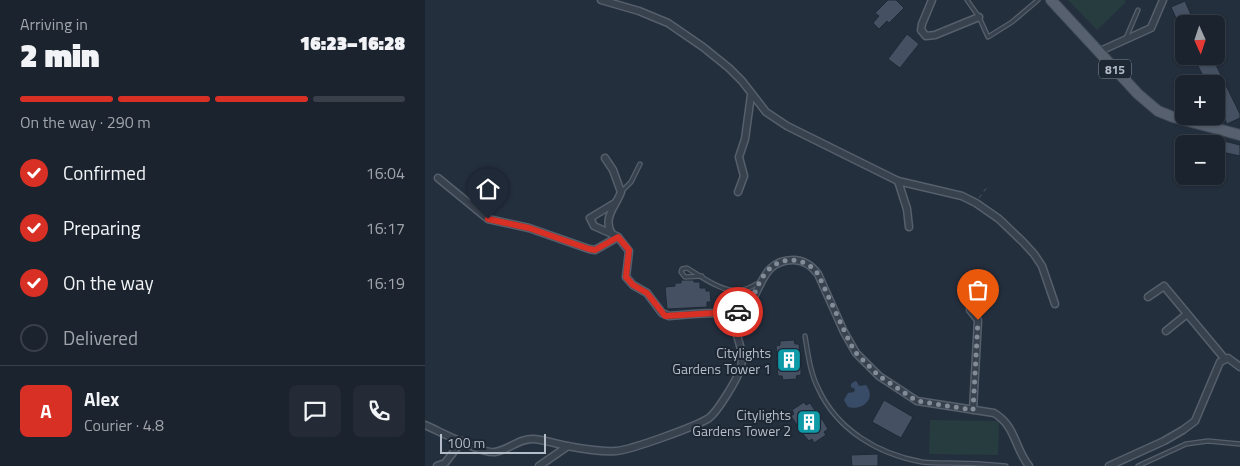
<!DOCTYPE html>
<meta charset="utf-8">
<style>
:root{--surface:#1b232e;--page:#242b36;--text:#f1f3f6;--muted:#a0a4aa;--line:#39404a;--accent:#d93025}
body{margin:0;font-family:"Titillium Web",sans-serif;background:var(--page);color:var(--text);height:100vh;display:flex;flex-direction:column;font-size:19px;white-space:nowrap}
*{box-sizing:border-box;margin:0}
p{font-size:16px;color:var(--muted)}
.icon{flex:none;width:28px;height:28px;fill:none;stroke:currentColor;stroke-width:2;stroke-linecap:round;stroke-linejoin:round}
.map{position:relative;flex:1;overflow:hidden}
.drawer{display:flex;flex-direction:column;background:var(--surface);width:425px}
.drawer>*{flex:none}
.needle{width:32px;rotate:177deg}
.controls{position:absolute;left:750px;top:15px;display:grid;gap:10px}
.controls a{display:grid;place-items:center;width:50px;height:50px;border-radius:8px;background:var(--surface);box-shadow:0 1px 4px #0004,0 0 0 1px var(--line);font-size:25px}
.scale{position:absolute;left:15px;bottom:12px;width:106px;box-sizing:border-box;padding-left:5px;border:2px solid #b4bcc9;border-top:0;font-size:14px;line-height:18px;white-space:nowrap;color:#b4bcc9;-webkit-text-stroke:4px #1d2633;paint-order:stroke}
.pin{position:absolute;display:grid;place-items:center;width:42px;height:42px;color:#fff;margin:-51px -21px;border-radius:50% 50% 50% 0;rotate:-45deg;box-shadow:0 0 5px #0007}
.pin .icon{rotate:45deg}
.courier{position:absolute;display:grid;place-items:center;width:50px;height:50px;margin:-25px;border:4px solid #d93025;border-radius:50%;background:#fff;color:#222;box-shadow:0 1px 6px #0007}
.headline em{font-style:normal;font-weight:800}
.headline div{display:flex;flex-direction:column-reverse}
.headline{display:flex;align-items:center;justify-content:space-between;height:85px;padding:0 20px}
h1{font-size:32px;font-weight:800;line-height:38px}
.bar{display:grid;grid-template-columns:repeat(4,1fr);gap:8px 5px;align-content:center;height:60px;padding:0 20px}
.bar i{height:6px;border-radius:4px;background:var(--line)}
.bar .current{background:var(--accent)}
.bar p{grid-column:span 4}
.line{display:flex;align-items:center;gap:12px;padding:0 20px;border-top:1px solid var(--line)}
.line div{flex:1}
.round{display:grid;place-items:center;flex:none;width:52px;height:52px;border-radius:8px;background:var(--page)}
ol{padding:0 20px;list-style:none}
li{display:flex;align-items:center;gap:15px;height:55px}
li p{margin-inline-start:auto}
li .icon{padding:5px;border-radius:50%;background:var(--accent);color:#fff;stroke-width:4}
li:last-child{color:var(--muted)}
li i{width:28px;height:28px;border:2px solid var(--line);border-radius:50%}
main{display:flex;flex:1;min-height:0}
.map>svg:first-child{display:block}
</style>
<main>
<section class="drawer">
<div class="headline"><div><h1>2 min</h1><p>Arriving in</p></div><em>16:23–16:28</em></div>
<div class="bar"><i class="current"></i><i class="current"></i><i class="current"></i><i></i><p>On the way · 290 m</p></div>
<ol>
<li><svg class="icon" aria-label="check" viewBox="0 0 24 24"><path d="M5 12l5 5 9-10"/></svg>Confirmed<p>16:04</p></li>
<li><svg class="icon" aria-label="check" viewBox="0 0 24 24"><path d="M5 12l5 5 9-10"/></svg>Preparing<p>16:17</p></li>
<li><svg class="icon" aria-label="check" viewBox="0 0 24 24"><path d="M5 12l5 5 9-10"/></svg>On the way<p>16:19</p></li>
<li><i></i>Delivered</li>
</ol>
<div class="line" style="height:90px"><b class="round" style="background:var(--accent);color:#fff">A</b><div><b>Alex</b><p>Courier · 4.8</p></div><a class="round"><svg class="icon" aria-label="chat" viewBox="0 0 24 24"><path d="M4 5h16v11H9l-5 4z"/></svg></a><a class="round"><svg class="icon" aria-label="phone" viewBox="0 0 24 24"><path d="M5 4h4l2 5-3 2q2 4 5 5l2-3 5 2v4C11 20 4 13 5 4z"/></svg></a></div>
</section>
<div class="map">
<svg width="815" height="466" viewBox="0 0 815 466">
<rect width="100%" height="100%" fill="#242f3e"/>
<g fill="#263c3f">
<polygon points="643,0 700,0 701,2 672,30"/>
<polygon points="505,420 574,421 573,455 504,454"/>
</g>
<path fill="#394c67" d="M430 381 432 382 434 386 441 385C452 399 437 411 423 407L419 400 423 393 429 392 430 389 426 387V384Z"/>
<g fill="#455162" stroke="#1f2835">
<polygon points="463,0 471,0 479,8 464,23 462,21 454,29 448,23 454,16 450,13"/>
<polygon points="760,1 770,24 759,24 759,36 746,7"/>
<polygon points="482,34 494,44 475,68 463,59"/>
<polygon points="768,56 785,56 790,66 791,65 815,114 815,118 802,124 791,103 791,84 782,84"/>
<polygon points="795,140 815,145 815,156 792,151"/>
<polygon points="256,280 269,280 269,282 275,282 275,288 281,288 281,291 285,291 286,302 282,302 282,307 242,309 240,287 250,286 250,283 256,283"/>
<polygon points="369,340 370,344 374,344 375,355 376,355 376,375 371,376 372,379 358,380 357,376 353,376 351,357 352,357 351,346 355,345 355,341"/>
<polygon points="459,400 488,417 476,438 447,422"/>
<polygon points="379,402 381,405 385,403 391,412 392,411 403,429 399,432 401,435 389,443 387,439 384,441 371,426 372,425 366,416 369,414 367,410"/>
<polygon points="453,454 453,466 427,466 426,455"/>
</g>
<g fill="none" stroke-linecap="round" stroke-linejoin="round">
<defs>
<g id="service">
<polyline points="542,0 554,17 563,37 587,22 613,0"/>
<polyline points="701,38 713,10"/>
<polyline points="197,191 206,182 215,164"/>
<path d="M277 276 260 277 256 272 257 269 262 268C277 277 299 294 317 290 324 289 330 284 336 282"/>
<path d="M380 336C383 354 385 372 393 388 412 430 453 454 497 462 506 463 515 463 524 463 543 463 562 464 581 466"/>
<polyline points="713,466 761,444 783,441 815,444"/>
</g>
<g id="minor">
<polyline points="176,0 214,11 243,23 278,47 304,68 317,81 341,112 362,126 473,181 537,196 551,203 574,219 598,242 609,254 617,266 630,304"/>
<polyline points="507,0 497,24 496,30 501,36 510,35 554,17"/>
<polyline points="673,52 726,28 738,0"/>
<path d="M180 158 188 170 196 192C191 206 177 218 187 234L193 237 204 251 201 277 208 285 222 293 237 313 244 316C259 315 275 313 290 313 296 314 304 317 310 315 338 306 330 260 368 260 379 260 387 266 393 274L419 332 431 353 454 376 492 401 569 413C591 426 589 447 604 466"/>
<polyline points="13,178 63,219 104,228 164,249 170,250 193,237"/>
<polyline points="473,181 482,209 484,227"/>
<polyline points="313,192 319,176 314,157 320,139 326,95"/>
<polyline points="187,234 169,226 165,218 190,203"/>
<polyline points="547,294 545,310 553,320 548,410"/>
<polyline points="723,297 739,286 799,358"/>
<polyline points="741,331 762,314"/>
<path d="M0 425C14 431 57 454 70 452 84 450 94 438 109 439 120 440 131 444 142 446 158 449 175 452 191 451 206 450 272 426 284 418 293 411 311 381 315 370 322 350 308 336 309 315"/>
<polyline points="12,466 20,463 37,441"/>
<polyline points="114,466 143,446"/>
<polyline points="684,466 739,441 758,430 770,421 795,362 803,358 815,367"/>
</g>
<polyline id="primary" points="626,0 713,94 733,111 748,117 815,135"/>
</defs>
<use href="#service" stroke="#565f6c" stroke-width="5.5"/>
<use href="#minor" stroke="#565f6c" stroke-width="9"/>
<use href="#primary" stroke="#414a57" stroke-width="12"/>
<polyline stroke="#44595c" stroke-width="1" stroke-dasharray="4 4" stroke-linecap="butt" points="554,198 563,186"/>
<use href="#service" stroke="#38414e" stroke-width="3"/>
<use href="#minor" stroke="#38414e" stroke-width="6"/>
<use href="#primary" stroke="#56606e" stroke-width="10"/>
</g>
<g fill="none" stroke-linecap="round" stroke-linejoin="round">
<path stroke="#828b98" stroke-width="5" stroke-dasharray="0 9" d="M313 312C332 301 328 289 340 274 354 255 380 256 393 274L425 343 431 353 454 376 492 401 548 410 553 320"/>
<polyline stroke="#d93025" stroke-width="6" points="63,219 104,228 164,249 170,250 193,237 204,250 201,277 208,285 222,293 240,316 289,313 309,315 313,312"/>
</g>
<defs>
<symbol id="building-square" viewBox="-11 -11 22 22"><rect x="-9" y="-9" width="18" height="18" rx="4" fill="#0f9aa8" stroke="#1d2633"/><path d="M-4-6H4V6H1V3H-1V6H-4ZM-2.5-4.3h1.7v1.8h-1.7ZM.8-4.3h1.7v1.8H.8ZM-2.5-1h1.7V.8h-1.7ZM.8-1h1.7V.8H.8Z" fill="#fff"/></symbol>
</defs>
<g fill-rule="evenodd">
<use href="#building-square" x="350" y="346" width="28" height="28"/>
<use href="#building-square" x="370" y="408" width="28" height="28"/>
</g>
<g text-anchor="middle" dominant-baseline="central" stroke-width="4" stroke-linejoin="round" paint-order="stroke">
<rect fill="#1d2633" stroke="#878f9c" stroke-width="1" x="674" y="59.5" width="32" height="19" rx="4"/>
<g font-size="12" font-weight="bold" fill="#b4bcc9">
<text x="690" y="69">815</text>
</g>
<g font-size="14" fill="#b4bcc9" stroke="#1d2633" text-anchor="end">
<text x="346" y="352">Citylights<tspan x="346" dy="16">Gardens Tower 1</tspan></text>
<text x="366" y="414">Citylights<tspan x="366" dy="16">Gardens Tower 2</tspan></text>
</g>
</g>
</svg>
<div class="controls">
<a><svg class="needle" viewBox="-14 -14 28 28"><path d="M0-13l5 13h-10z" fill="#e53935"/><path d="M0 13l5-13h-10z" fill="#a0a4aa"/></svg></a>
<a>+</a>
<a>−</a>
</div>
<div class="scale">100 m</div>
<div class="pin" style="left:553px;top:320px;background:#ea580c"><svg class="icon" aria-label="bag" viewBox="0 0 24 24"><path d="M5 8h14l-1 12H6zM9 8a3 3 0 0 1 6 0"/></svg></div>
<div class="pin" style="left:63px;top:219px;background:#1f2937"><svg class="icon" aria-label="home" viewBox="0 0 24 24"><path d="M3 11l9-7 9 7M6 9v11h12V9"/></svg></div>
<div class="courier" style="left:313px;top:312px"><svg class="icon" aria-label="car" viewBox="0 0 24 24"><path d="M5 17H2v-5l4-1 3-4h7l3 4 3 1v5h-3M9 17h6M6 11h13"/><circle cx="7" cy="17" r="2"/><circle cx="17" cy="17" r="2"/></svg></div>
</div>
</main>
